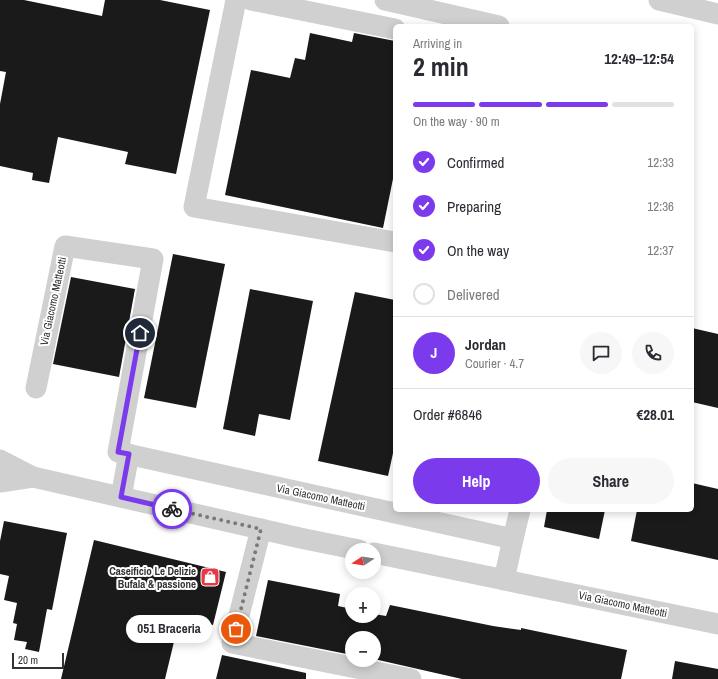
<!DOCTYPE html>
<meta charset="utf-8">
<style>
:root{--surface:#fff;--page:#f7f7f7;--text:#2b2b33;--muted:#7c7c81;--line:#e1e1e2;--accent:#7c3aed}
body{margin:0;font-family:"Archivo Narrow",sans-serif;background:var(--page);color:var(--text);height:100vh;display:flex;flex-direction:column;font-size:15px;white-space:nowrap}
*{box-sizing:border-box;margin:0}
p{font-size:13px;color:var(--muted)}
.icon{flex:none;width:22px;height:22px;fill:none;stroke:currentColor;stroke-width:2;stroke-linecap:round;stroke-linejoin:round}
.map{position:relative;flex:1;overflow:hidden}
.sheet{position:absolute;left:393px;top:24px;width:301px;height:488px;display:flex;flex-direction:column;background:var(--surface);border-radius:6px;box-shadow:0 2px 10px #0003}
.sheet>*{flex:none}
.needle{width:26px;rotate:258deg}
.buttons{position:absolute;left:345px;top:543px;display:grid;gap:8px}
.buttons a{display:grid;place-items:center;width:36px;height:36px;border-radius:50%;background:var(--surface);box-shadow:0 2px 10px #0003;font-size:20px}
.scale{position:absolute;left:12px;bottom:10px;width:52px;box-sizing:border-box;padding-left:4px;border:2px solid #333;border-top:0;font-size:11px;line-height:14px;white-space:nowrap;color:#333;-webkit-text-stroke:3px #fff;paint-order:stroke}
.pin{position:absolute;display:grid;place-items:center;width:34px;height:34px;color:#fff;margin:-17px;border:2px solid #fff;border-radius:50%;box-shadow:0 1px 4px #0007}
.courier{position:absolute;display:grid;place-items:center;width:40px;height:40px;margin:-20px;border:3px solid #7c3aed;border-radius:50%;background:#fff;color:#222;box-shadow:0 1px 5px #0007}
.bubble{position:absolute;height:28px;border-radius:14px;background:var(--surface);box-shadow:0 2px 10px #0003;font-size:13px;font-weight:800;line-height:28px;text-align:center}
.summary em{font-style:normal;font-weight:800}
.summary div{display:flex;flex-direction:column-reverse}
.summary{display:flex;align-items:center;justify-content:space-between;height:68px;padding:0 20px}
h1{font-size:26px;font-weight:800;line-height:30px}
.bar{display:grid;grid-template-columns:repeat(4,1fr);gap:6px 4px;align-content:center;height:48px;padding:0 20px}
.bar i{height:5px;border-radius:3px;background:var(--line)}
.bar .selected{background:var(--accent)}
.bar p{grid-column:span 4}
.line{display:flex;align-items:center;gap:10px;padding:0 20px;border-top:1px solid var(--line)}
.line div{flex:1}
.round{display:grid;place-items:center;flex:none;width:42px;height:42px;border-radius:21px;background:var(--page)}
ol{padding:0 20px;list-style:none}
li{display:flex;align-items:center;gap:12px;height:44px}
li p{margin-inline-start:auto}
li .icon{padding:4px;border-radius:50%;background:var(--accent);color:#fff;stroke-width:4}
li:last-child{color:var(--muted)}
li i{width:22px;height:22px;border:2px solid var(--line);border-radius:50%}
.action{display:flex;gap:8px;margin-top:auto;padding:8px 20px}
.action a{flex:1;height:46px;border-radius:24px;background:var(--accent);color:#fff;font-size:16px;font-weight:800;line-height:46px;text-align:center}
.action a+a{background:var(--page);color:var(--text)}
.map>svg:first-child{display:block}
</style>
<div class="map">
<svg width="718" height="679" viewBox="0 0 718 679">
<rect width="100%" height="100%" fill="#fff"/>
<g fill="#1a1a1a">
<polygon points="0,0 24,0 102,16 105,0 160,0 210,10 176,174 125,164 128,152 58,137 49,183 32,180 33,173 0,166 0,104 6,72 0,71"/>
<polygon points="310,33 352,42 354,33 395,41 395,169 383,228 225,195 251,70 290,78 295,58 305,60"/>
<polygon points="173,254 225,264 196,408 144,398"/>
<polygon points="71,277 135,289 119,377 53,364"/>
<polygon points="250,289 313,301 290,420 259,414 255,436 223,429"/>
<polygon points="355,292 395,300 395,444 388,476 318,461"/>
<polygon points="692,328 718,334 718,408 692,402"/>
<polygon points="692,483 718,489 718,560 631,541 637,510 692,510"/>
<polygon points="547,510 605,510 599,539 544,527"/>
<polygon points="4,521 67,533 52,610 47,609 39,652 25,649 27,642 14,640 17,624 13,623 17,603 4,600 9,576 0,574 0,541"/>
<polygon points="94,540 226,572 213,625 180,617 165,679 61,679"/>
<polygon points="268,580 340,594 338,606 352,609 352,616 374,616 374,614 386,616 390,605 493,626 521,630 521,628 627,650 621,679 462,679 374,659 374,638 352,638 352,655 256,636"/>
<polygon points="222,655 306,673 306,679 216,679"/>
<polygon points="675,661 718,669 718,679 672,679"/>
</g>
<g fill="none" stroke-linecap="round" stroke-linejoin="round">
<g stroke="#d0d0d0" stroke-width="21">
<polyline points="236,0 194,207 395,242"/>
<polyline points="251,0 395,29"/>
<polyline points="385,0 499,26"/>
<polyline points="659,0 718,14"/>
<polyline points="36,388 65,246 153,259 118,452 513,539 520,510"/>
<polyline points="0,460 33,477 300,538 359,550"/>
<polyline points="0,482 33,477"/>
<polyline points="121,497 129,454"/>
<polyline points="261,529 232,643 411,679"/>
<polyline points="374,553 718,624"/>
<polyline points="504,580 513,539"/>
</g>
</g>
<g fill="none" stroke-linecap="round" stroke-linejoin="round">
<polyline stroke="#7a7a7a" stroke-width="4" stroke-dasharray="0 7.2" points="172,509 261,529 236,629"/>
<polyline stroke="#7c3aed" stroke-width="5" points="140,333 118,452 129,454 121,497 172,509"/>
</g>
<defs>
<symbol id="shop-square" viewBox="-11 -11 22 22"><rect x="-9" y="-9" width="18" height="18" rx="4" fill="#e63946" stroke="#fff"/><path d="M-5-2.5h2.3a2.7 3.5 0 0 1 5.4 0H5L5.5 6h-11ZM-1.5-2.5h3a1.5 2.3 0 0 0-3 0Z" fill="#fff"/></symbol>
</defs>
<g fill-rule="evenodd">
<use href="#shop-square" x="199" y="566" width="22" height="22"/>
</g>
<g text-anchor="middle" dominant-baseline="central" stroke-width="4" stroke-linejoin="round" paint-order="stroke">
<g font-size="11" fill="#333" stroke="#fff">
<text transform="translate(53 301) rotate(-78)">Via Giacomo Matteotti</text>
<text transform="translate(321 497) rotate(12)">Via Giacomo Matteotti</text>
<text transform="translate(623 604) rotate(12)">Via Giacomo Matteotti</text>
</g>
<g font-size="11" font-weight="bold" fill="#333" stroke="#fff" text-anchor="end">
<text x="196" y="571">Caseificio Le Delizie<tspan x="196" dy="13">Bufala &amp; passione</tspan></text>
</g>
</g>
</svg>
<div class="buttons">
<a><svg class="needle" viewBox="-14 -14 28 28"><path d="M0-13l5 13h-10z" fill="#e53935"/><path d="M0 13l5-13h-10z" fill="#7c7c81"/></svg></a>
<a>+</a>
<a>−</a>
</div>
<div class="scale">20 m</div>
<div class="pin" style="left:236px;top:629px;background:#ea580c"><svg class="icon" aria-label="bag" viewBox="0 0 24 24"><path d="M5 8h14l-1 12H6zM9 8a3 3 0 0 1 6 0"/></svg></div>
<div class="pin" style="left:140px;top:333px;background:#1f2937"><svg class="icon" aria-label="home" viewBox="0 0 24 24"><path d="M3 11l9-7 9 7M6 9v11h12V9"/></svg></div>
<div class="courier" style="left:172px;top:509px"><svg class="icon" aria-label="bike" viewBox="0 0 24 24"><circle cx="6" cy="16" r="4"/><circle cx="18" cy="16" r="4"/><path d="M6 16l4-8h5l3 8M10 8l3 8H6M13 5h3"/></svg></div>
<div class="bubble" style="left:126px;top:615px;width:86px">051 Braceria</div>
<section class="sheet">
<div class="summary"><div><h1>2 min</h1><p>Arriving in</p></div><em>12:49–12:54</em></div>
<div class="bar"><i class="selected"></i><i class="selected"></i><i class="selected"></i><i></i><p>On the way · 90 m</p></div>
<ol>
<li><svg class="icon" aria-label="check" viewBox="0 0 24 24"><path d="M5 12l5 5 9-10"/></svg>Confirmed<p>12:33</p></li>
<li><svg class="icon" aria-label="check" viewBox="0 0 24 24"><path d="M5 12l5 5 9-10"/></svg>Preparing<p>12:36</p></li>
<li><svg class="icon" aria-label="check" viewBox="0 0 24 24"><path d="M5 12l5 5 9-10"/></svg>On the way<p>12:37</p></li>
<li><i></i>Delivered</li>
</ol>
<div class="line" style="height:72px"><b class="round" style="background:var(--accent);color:#fff">J</b><div><b>Jordan</b><p>Courier · 4.7</p></div><a class="round"><svg class="icon" aria-label="chat" viewBox="0 0 24 24"><path d="M4 5h16v11H9l-5 4z"/></svg></a><a class="round"><svg class="icon" aria-label="phone" viewBox="0 0 24 24"><path d="M5 4h4l2 5-3 2q2 4 5 5l2-3 5 2v4C11 20 4 13 5 4z"/></svg></a></div>
<div class="line" style="height:52px"><div>Order #6846</div><b>€28.01</b></div>
<div class="action"><a>Help</a><a>Share</a></div>
</section>
</div>
